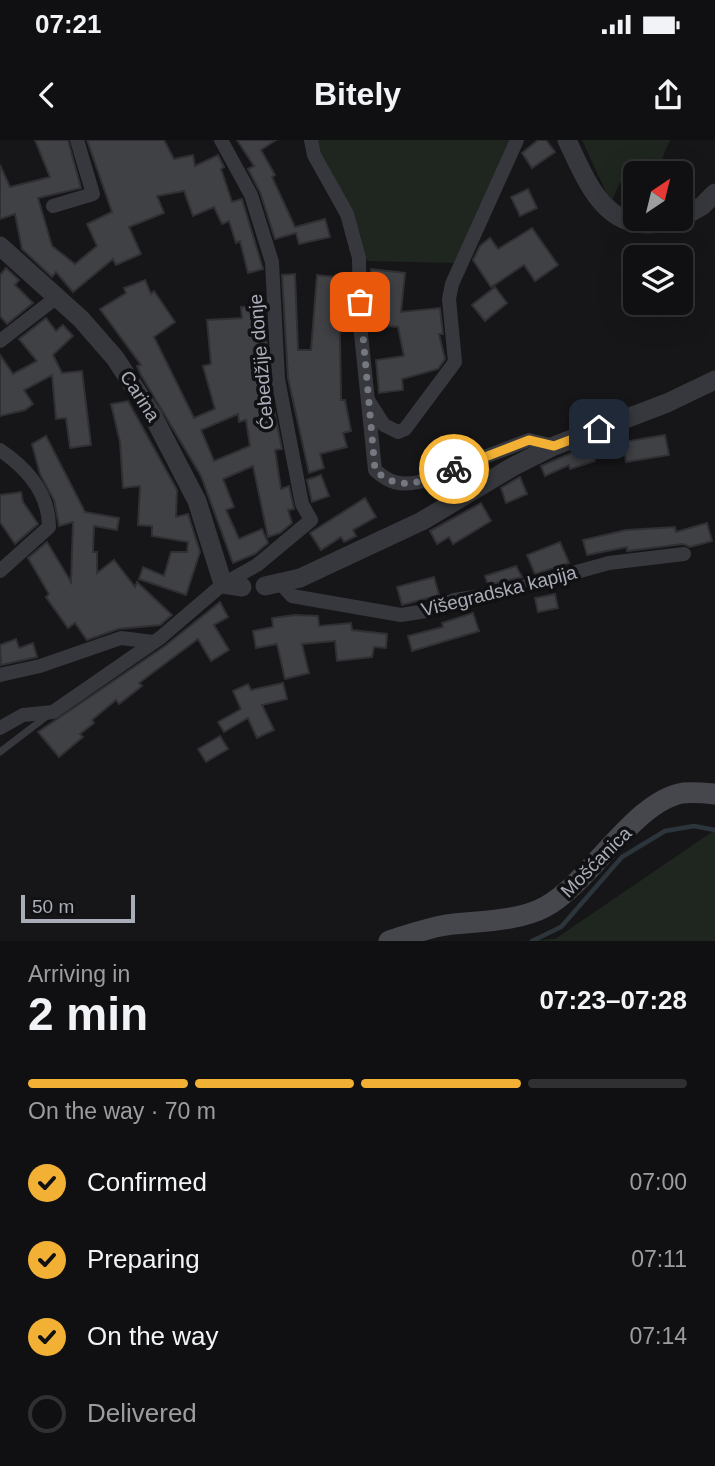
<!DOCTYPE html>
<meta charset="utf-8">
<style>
:root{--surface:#101012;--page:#1e1e20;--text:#f1f3f6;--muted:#9c9d9f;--line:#303032;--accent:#f2b134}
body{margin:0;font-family:Helvetica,sans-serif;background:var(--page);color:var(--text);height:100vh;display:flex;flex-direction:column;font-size:26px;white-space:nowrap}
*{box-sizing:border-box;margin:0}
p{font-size:23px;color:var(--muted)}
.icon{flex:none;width:38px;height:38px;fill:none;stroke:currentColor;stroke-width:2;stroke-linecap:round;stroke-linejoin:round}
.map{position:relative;height:801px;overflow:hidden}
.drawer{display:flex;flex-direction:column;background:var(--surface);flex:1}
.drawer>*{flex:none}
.needle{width:46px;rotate:35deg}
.tools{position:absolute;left:623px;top:21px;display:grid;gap:14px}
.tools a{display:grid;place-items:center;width:70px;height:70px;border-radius:10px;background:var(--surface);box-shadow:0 7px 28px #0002,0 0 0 2px var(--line);font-size:35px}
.scale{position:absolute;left:21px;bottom:18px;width:114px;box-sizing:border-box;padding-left:7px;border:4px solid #a8adb8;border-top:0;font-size:19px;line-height:24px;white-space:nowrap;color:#a8adb8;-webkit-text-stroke:5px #111113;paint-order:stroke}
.pin{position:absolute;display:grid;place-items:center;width:60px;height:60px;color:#fff;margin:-30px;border-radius:14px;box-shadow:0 4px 10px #0006}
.courier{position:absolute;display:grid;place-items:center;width:70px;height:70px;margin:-35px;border:5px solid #f2b134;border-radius:50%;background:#fff;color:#222;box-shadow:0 2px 9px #0007}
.overview em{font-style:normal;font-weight:800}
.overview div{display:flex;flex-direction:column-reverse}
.overview{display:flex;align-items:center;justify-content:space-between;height:119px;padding:0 28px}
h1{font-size:46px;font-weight:800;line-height:52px}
.bar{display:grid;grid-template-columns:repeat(4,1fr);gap:10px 7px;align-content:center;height:84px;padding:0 28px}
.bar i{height:9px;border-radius:5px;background:var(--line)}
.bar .current{background:var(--accent)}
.bar p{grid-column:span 4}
ol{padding:0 28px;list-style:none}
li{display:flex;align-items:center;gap:21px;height:77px}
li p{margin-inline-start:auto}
li .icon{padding:7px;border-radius:50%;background:var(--accent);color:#111;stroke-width:4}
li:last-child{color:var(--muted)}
li i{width:38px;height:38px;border:4px solid var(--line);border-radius:50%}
.status{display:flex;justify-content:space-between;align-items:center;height:49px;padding:0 35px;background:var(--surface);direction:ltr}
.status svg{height:19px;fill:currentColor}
header{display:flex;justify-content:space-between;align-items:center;height:91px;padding:0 28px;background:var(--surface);font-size:32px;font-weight:800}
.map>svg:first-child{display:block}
</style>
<div class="status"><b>07:21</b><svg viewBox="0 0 49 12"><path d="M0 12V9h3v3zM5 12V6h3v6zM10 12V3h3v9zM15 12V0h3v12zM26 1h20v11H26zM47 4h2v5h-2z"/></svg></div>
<header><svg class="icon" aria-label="back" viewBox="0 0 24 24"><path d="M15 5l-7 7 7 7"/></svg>Bitely<svg class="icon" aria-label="share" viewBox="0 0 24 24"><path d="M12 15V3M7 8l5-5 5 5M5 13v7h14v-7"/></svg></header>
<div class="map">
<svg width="715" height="801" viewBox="0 0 715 801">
<rect width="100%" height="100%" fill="#161618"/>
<g fill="#1e261f">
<polygon points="312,0 510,0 455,123 367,121"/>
<polygon points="582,0 670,0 656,33 635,33 635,60 627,57 620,42 611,63"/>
<polygon points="715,690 715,801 522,801 555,799"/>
</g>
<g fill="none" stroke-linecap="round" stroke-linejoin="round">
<polyline stroke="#2c353c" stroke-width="4.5" points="532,801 561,787 622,717 665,691 694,686 715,690"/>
</g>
<g fill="#404145" stroke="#303034" stroke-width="2" fill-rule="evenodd">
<polygon points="35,0 68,0 81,48 38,58 52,106 75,124 97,106 87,84 112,72 87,0 164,0 174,19 193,15 195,26 218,15 224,27 221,29 232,62 242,59 263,129 248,133 240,101 236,103 229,81 222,84 214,67 193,76 184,51 157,56 164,73 129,87 141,114 116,125 113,119 73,152 56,132 52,137 22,109 15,74 0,79 0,25 10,47 50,37"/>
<polygon points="237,0 276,0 261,10 275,35 272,37 295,87 325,79 330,97 299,104 296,93 275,99 260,52 248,29 254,26"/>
<polygon points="538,0 546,0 555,12 532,28 522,13"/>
<polygon points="528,49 537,68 520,76 511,57"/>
<polygon points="532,88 558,125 535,141 524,125 491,147 473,120 480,106 490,98 498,109"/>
<polygon points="6,128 19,140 15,145 33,163 7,184 0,176 0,135"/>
<polygon points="371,129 405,133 401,172 440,168 443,194 439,194 445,219 438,229 402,239 403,250 379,253 376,220 404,216 398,187 370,184"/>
<polygon points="295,134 298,210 311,210 317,135 345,138 340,196 341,260 345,260 351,291 343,293 347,307 320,314 324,328 309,333 288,238 282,135"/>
<path d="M145 140 151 154 154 151 175 182 154 197 194 278 215 269 203 226 211 224 207 180 242 178 241 167 265 165 268 240 282 309 275 310 281 349 289 346 294 369 288 370 292 383 280 393 268 397 253 326 223 339 234 367 226 370 239 399 262 389 268 403 255 414 233 423 201 336 141 235 137 226 141 225 100 169 126 153 124 148ZM238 274 239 282 246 280 250 306 214 321 201 290Z"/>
<polygon points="495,147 507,163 485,181 472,165"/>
<polygon points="46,178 56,191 63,185 73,196 53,215 62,233 82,231 91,305 70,308 66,278 56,279 52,235 24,250 33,264 25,270 0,276 0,215 13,234 37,221 19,199"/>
<polygon points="128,261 177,350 176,377 188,374 200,412 186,455 139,439 143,427 164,436 171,412 187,412 188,402 152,396 152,386 138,385 140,346 123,348 120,302 111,264"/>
<polygon points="665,295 669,315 626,322 623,302"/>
<polygon points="46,296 85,372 119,378 117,390 94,386 93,412 97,412 97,433 114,420 135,447 137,442 172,475 160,485 118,489 87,500 75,483 68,488 46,457 49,454 28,418 47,402 71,442 73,382 59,386 54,360 40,334 32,304"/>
<polygon points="590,305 595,321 570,329 569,325 545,336 541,326"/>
<polygon points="321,335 329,356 312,362 307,340"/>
<polygon points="520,337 527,354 506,363 501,348"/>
<polygon points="21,352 23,362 38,384 15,404 0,382 0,355"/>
<polygon points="365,358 376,377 353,390 356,396 344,402 341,397 321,410 310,393"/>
<polygon points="481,363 491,381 453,404 449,397 437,404 430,391"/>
<polygon points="707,383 712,401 690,407 683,404 627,411 627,407 587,415 583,400 626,390 675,387 676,392"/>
<polygon points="560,402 569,423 535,434 527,415"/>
<polygon points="516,426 522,437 488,445 485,436"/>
<polygon points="434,437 439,455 402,465 397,447"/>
<polygon points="555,454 558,468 538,472 535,458"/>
<polygon points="220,462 228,477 214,485 229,510 211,521 198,499 139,543 142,546 119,564 116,560 92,580 94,583 80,594 83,597 59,617 38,592 165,506"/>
<polygon points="473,473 479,491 412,511 408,496 443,487 442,483"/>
<polygon points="295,475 318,476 319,486 351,483 352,490 387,494 386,508 374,507 372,517 337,521 335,501 302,504 309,533 285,539 277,504 256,508 253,491 273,487 272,478"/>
<polygon points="16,499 19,508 33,503 37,517 1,525 0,505"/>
<polygon points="283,543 287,559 262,565 274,590 257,598 248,578 224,592 218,582 241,569 233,551 248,544 251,550"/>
<polygon points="220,596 228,609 206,622 198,609"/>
</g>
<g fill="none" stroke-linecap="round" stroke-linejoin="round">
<polyline stroke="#37383d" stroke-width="7" points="0,612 47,576"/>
<g stroke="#37383d" stroke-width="14">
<path d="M311 0 314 15 347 74 359 118 360 184 375 330C389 343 401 346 419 342L529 300 554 306"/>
<polyline points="53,66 93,54 77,0"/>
<polyline points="0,201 57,157"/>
<polyline points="368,260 384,285 398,292 405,289 455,222 449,159 452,144 517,0"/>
<path d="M0 310C28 329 49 353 49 387L0 431"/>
<polyline points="278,441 292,456 401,475 426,471 454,460 501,453 609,423 684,414"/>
<polyline points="0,535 40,526 121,498 153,502"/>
<polyline points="0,588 23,575 53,572 160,498 223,444 257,425 311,380 302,364 278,239 272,122 251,55 221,0"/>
</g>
<g stroke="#37383d" stroke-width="19">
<path d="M567 0C591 52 610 100 678 79"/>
<polyline points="681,78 702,66 715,53"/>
<polyline points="0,106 81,179 115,218 153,276 197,361 223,444 242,447"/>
<polyline points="265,446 300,438 422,381 514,326 554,306 667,263 715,240"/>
</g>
<path stroke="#45474d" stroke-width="21" d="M389 801C408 795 427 788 446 785 477 781 517 782 545 767 591 742 634 661 683 653 693 652 705 653 715 654"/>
</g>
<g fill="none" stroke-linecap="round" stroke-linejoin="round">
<path stroke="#757880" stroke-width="7" stroke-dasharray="0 12.6" d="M360 162 375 330C400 354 426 340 454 329"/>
<polyline stroke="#f2b134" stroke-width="9" points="454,329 529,300 554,306 599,289"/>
</g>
<g text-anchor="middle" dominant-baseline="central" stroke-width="7" stroke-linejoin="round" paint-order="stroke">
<g font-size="19" fill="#a8adb8" stroke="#111113">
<text transform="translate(261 222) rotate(-95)">Ćebedžije donje</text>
<text transform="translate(140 256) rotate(57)">Carina</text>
<text transform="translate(499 451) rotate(-14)">Višegradska kapija</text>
<text transform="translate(596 722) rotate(-45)">Mošćanica</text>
</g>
</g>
</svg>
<div class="tools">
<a><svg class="needle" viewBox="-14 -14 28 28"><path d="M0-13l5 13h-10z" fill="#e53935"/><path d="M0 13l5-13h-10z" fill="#9c9d9f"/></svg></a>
<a><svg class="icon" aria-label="layers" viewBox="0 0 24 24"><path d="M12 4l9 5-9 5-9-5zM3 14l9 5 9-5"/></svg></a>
</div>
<div class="scale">50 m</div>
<div class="pin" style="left:360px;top:162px;background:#ea580c"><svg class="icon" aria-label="bag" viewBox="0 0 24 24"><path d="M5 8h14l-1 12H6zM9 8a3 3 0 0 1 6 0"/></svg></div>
<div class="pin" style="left:599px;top:289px;background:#1f2937"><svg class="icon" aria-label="home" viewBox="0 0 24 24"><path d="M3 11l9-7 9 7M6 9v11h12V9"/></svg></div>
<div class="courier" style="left:454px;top:329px"><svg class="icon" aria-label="bike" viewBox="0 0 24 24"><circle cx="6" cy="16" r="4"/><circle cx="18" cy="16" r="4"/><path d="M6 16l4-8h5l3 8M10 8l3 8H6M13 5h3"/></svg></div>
</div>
<section class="drawer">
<div class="overview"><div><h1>2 min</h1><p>Arriving in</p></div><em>07:23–07:28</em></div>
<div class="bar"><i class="current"></i><i class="current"></i><i class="current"></i><i></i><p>On the way · 70 m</p></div>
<ol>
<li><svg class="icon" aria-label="check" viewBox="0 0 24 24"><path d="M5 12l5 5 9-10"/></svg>Confirmed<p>07:00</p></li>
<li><svg class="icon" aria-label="check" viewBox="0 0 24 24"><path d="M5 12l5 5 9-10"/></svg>Preparing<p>07:11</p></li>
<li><svg class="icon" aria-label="check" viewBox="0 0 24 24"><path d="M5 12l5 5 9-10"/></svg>On the way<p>07:14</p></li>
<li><i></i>Delivered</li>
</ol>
</section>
